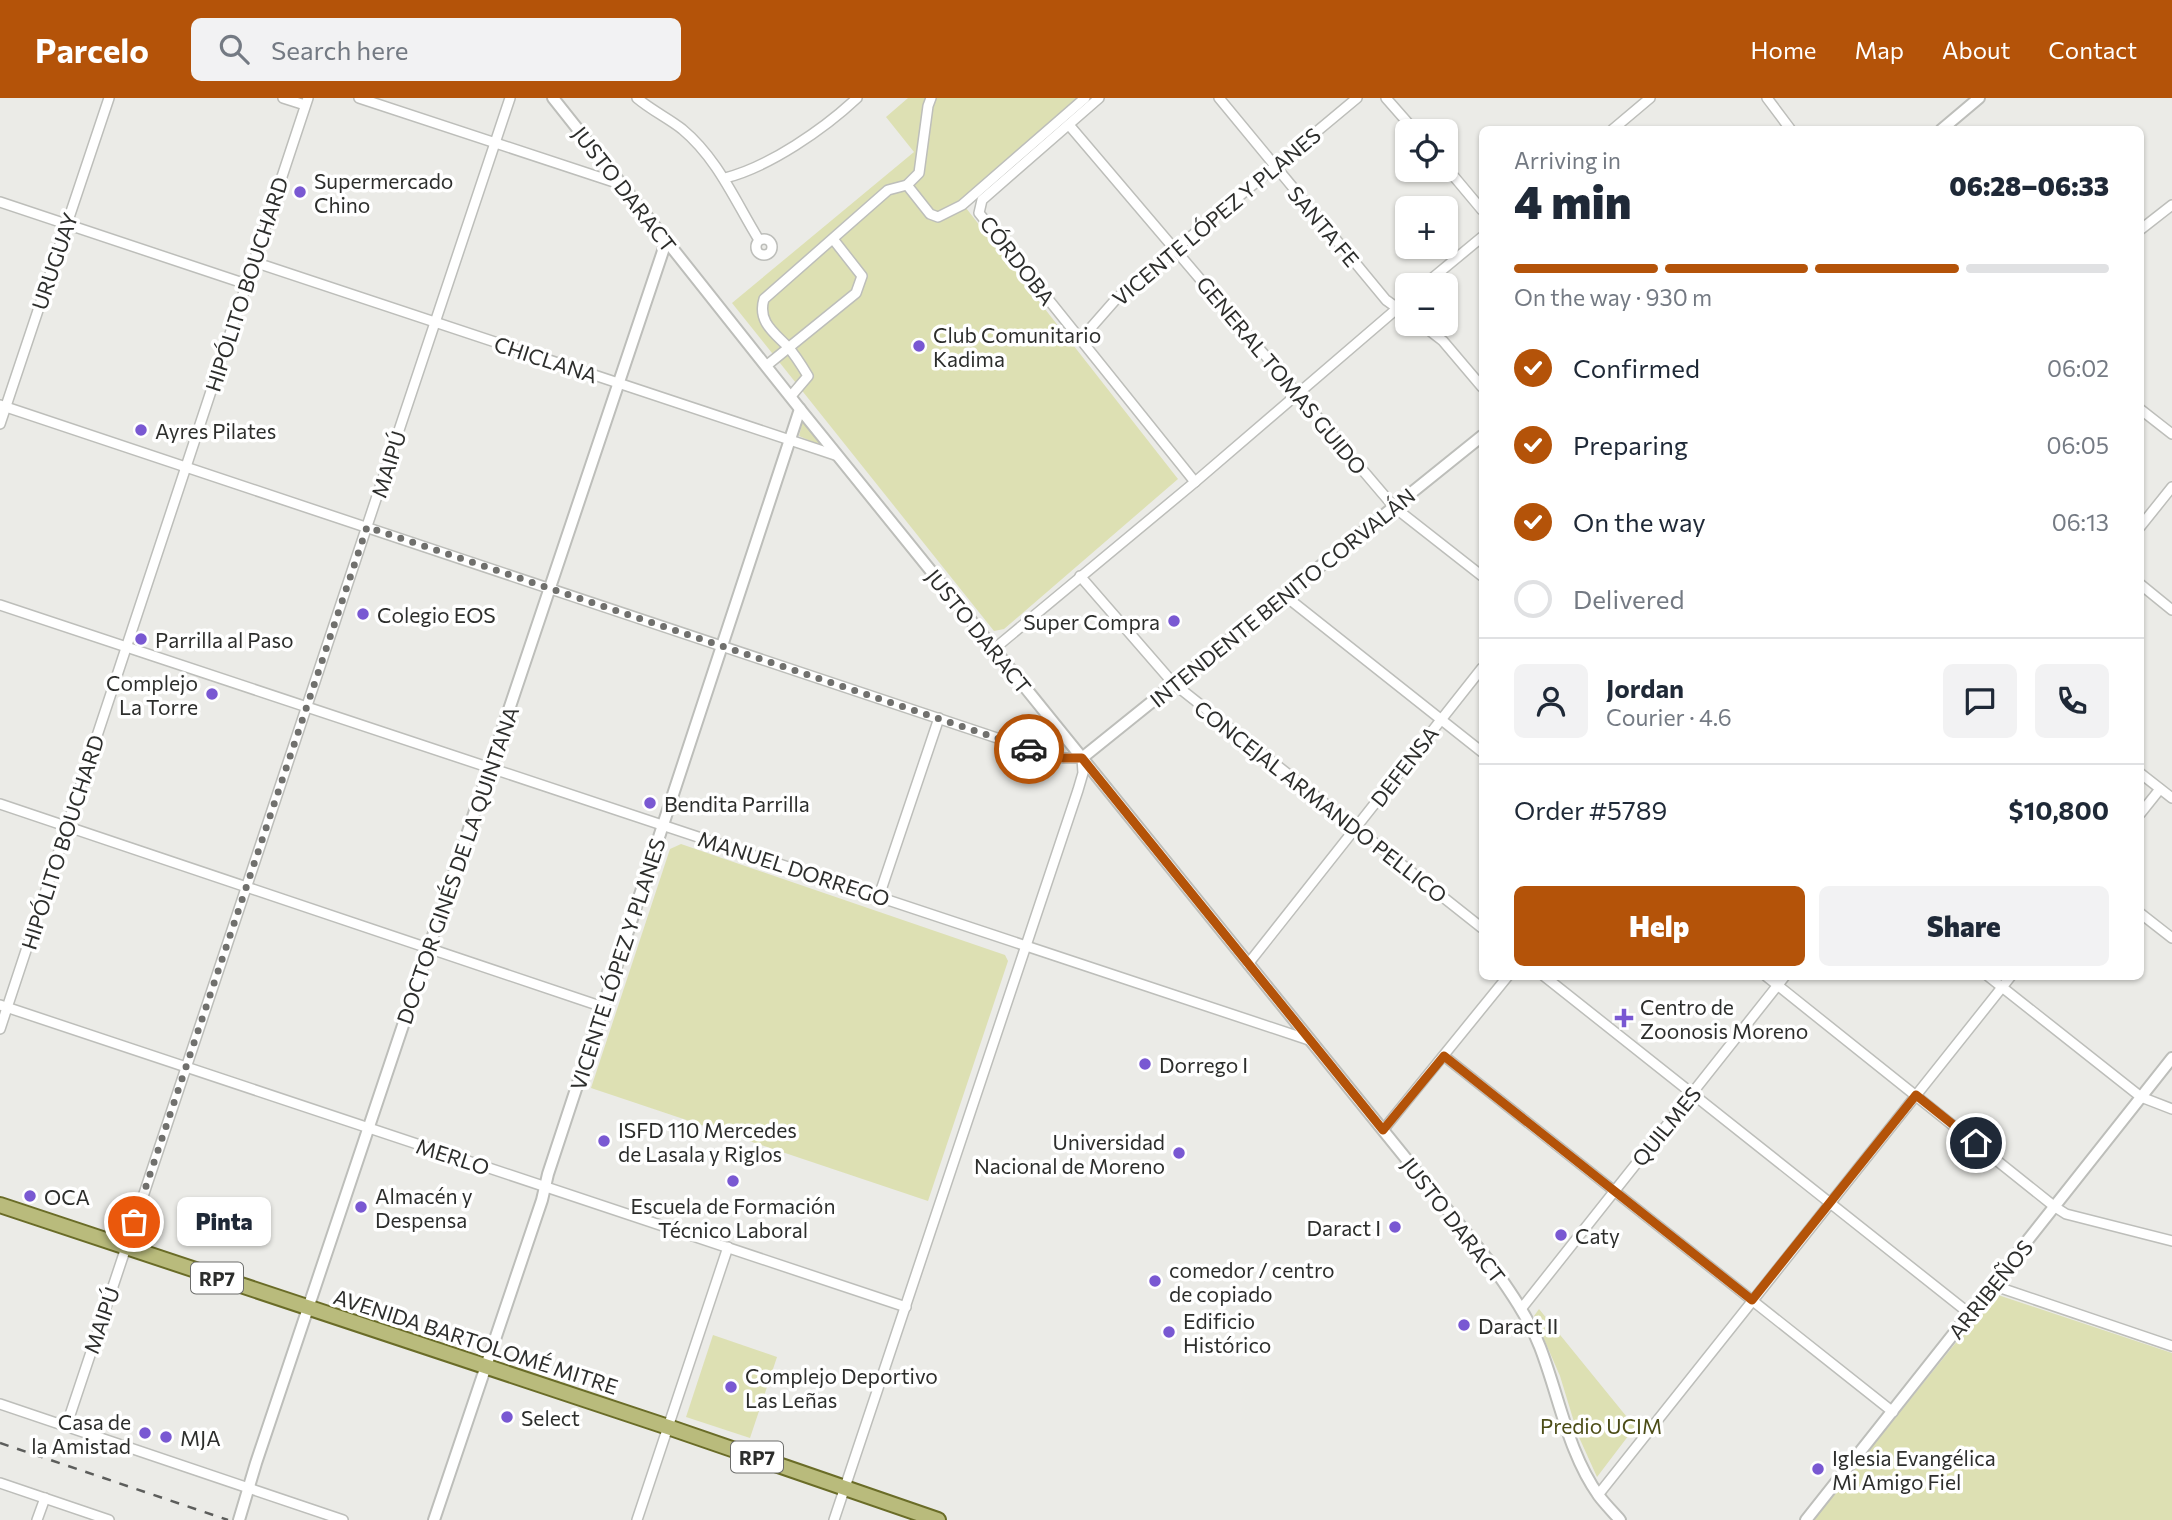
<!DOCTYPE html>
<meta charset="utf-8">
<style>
:root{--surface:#fff;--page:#f2f2f3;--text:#1f2937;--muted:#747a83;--line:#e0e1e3;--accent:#b45309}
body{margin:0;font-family:Commissioner,sans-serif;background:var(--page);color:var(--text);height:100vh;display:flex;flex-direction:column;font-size:26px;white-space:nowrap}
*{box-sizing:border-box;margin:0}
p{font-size:23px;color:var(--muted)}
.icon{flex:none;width:38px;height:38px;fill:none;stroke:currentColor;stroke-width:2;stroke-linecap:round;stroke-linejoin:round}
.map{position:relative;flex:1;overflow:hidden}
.details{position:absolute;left:1479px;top:28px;width:665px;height:854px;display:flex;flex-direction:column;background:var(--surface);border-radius:10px;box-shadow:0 2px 5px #0004}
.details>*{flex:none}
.fabs{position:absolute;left:1395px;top:21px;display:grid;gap:14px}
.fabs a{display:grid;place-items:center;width:63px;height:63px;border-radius:10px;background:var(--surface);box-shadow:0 2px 5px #0004;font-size:35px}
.pin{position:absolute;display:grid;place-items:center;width:60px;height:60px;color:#fff;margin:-30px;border:4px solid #fff;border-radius:50%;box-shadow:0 2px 7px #0007}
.courier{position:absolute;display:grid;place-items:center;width:70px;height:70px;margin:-35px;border:5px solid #b45309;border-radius:50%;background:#fff;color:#222;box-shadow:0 2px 9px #0007}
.bubble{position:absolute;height:49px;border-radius:10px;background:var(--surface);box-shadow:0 2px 5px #0004;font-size:23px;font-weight:800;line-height:49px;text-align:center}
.head em{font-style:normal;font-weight:800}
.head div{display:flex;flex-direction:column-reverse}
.head{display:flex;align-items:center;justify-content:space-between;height:119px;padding:0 35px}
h1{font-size:46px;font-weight:800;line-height:52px}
.bar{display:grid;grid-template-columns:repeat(4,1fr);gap:10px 7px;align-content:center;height:84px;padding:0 35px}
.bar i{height:9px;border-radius:5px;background:var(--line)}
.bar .on{background:var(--accent)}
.bar p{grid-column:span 4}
.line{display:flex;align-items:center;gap:18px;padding:0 35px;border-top:2px solid var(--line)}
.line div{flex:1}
.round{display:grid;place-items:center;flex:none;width:74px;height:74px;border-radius:10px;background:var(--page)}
ol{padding:0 35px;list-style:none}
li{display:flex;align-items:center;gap:21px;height:77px}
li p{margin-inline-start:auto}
li .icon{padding:7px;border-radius:50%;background:var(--accent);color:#fff;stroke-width:4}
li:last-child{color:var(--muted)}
li i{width:38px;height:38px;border:4px solid var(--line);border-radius:50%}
.button{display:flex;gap:14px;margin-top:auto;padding:14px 35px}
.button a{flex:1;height:80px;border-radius:10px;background:var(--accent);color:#fff;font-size:28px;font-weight:800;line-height:80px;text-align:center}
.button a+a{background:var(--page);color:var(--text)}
header{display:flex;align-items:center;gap:42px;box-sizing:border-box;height:98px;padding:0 35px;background:var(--accent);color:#fff}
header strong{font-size:33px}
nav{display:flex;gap:38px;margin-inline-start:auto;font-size:24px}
.search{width:490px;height:63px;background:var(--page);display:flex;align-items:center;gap:18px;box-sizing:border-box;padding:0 24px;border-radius:10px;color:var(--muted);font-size:26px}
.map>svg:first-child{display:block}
</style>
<header>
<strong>Parcelo</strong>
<div class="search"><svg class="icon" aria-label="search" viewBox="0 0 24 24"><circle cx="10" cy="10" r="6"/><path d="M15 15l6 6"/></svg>Search here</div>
<nav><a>Home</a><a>Map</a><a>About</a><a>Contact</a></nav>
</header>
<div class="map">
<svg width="2172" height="1422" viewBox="0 0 2172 1422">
<rect width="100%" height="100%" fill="#ebebe7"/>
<g fill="#dde0b3">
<polygon points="908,0 1092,0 966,110 1178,381 1004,531 994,533 732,205 914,54 886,19"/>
<polygon points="803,322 823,346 822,348 799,338"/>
<polygon points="681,746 1005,857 1008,863 928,1103 591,990 670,751"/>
<polygon points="1995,1196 2172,1255 2172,1422 1813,1422"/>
<polygon points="1539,1211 1635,1329 1597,1379 1578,1337 1560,1278 1534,1218"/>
<polygon points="713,1237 777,1259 750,1340 686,1319"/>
</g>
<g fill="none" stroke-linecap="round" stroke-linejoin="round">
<defs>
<g id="minor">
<polyline points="283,0 305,7"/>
<polyline points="359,0 623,87"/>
<path d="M637 0C651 12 668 20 682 31 718 61 735 103 759 142"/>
<polyline points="1099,0 982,102 979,115 1195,384"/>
<polyline points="1219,0 1386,202 1407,217"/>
<polyline points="1386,0 1415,33"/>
<polyline points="1767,0 1791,32"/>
<polyline points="1069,27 1394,409 1482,478"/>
<polyline points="1612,32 1650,0"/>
<polyline points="1446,69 1482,112"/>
<path d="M725 80C769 69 824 31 857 0"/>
<polyline points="907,87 930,116 938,119 962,107 1085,0"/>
<polyline points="0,104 246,186"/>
<polyline points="2140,132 2172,107"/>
<circle cx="764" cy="149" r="8"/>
<polyline points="254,164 838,358"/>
<polyline points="1424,187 1482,139"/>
<polyline points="1421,226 1443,243 1482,289"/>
<polyline points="1081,241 1117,200 1357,0"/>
<polyline points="766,268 856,195 862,178 833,141"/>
<path d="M791 298 808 278C802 268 796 258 788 249 775 235 757 224 764 201L888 92 907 87 919 75 928 8 931 0"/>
<polyline points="0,307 1048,657 1064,660 1082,660 1083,675 1078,692 834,1422"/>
<polyline points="2140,311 2172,336"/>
<polyline points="0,326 109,0"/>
<polyline points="2140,429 2172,389"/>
<polyline points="1080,478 1173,585 1482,830"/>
<polyline points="2140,486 2172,512"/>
<polyline points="1284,497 1482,654"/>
<polyline points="0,507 1309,942"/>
<polyline points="994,551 1195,384 1407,202"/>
<polyline points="2140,675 2172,700"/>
<polyline points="0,706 603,909"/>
<polyline points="2140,716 2160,691"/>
<polyline points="879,798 939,620"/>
<polyline points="2140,815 2172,840"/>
<polyline points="1248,866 1482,570"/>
<polyline points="1544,878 1970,1216"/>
<polyline points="1766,878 2055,1109 2066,1116 2172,1143"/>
<polyline points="1988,878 2141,999 2172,1011"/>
<polyline points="0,907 906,1209"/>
<polyline points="0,931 308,0"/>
<polyline points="1444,958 1893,1314"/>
<polyline points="1383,1032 1508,878"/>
<polyline points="1992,1187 2172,1248"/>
<polyline points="1521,1211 1785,878"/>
<polyline points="0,1306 343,1422"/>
<polyline points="66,1329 510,0"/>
<polyline points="0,1385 109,1422"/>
<polyline points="1598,1397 2011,878"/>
<polyline points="37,1422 45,1400"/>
<polyline points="637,1422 728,1149"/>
</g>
<g id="tertiary">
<path d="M553 0 800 311 1488 1162C1507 1189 1528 1218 1540 1249 1559 1298 1568 1355 1599 1398 1605 1406 1613 1414 1620 1422"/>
<polyline points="1941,32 1979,0"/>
<polyline points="1082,660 1482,338"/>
<polyline points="239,1422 256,1365 666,144"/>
<polyline points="434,1422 542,1102 548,1076 800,311"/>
<polyline points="1806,1422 2172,960"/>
</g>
<polyline id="primary" points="0,1107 668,1329 938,1422"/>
</defs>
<use href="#minor" stroke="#bdbeba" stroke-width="12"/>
<use href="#tertiary" stroke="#bdbeba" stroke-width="14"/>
<use href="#primary" stroke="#6a6c27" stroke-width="18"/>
<use href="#minor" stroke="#fff" stroke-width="9"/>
<use href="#tertiary" stroke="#fff" stroke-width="10"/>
<use href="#primary" stroke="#b9bb7c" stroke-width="14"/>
<polyline stroke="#5c5d5b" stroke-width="2.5" stroke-dasharray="9 9" stroke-linecap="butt" points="0,1345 228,1422"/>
</g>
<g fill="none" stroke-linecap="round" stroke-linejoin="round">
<polyline stroke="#70706d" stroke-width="7" stroke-dasharray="0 12.6" points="134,1124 367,429 1029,651"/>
<polyline stroke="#b45309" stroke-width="9" points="1029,651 1063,660 1082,660 1383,1032 1444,958 1752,1202 1916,997 1976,1045"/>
</g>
<g fill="#7958d2" stroke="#fff" stroke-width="2.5">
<circle cx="300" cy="94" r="7"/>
<circle cx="919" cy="248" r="7"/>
<circle cx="141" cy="332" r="7"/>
<circle cx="363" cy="516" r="7"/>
<circle cx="1174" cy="523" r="7"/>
<circle cx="141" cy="541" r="7"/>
<circle cx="212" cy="596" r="7"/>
<circle cx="650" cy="705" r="7"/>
<path d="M1620.5 909.5h7v7h7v7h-7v7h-7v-7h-7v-7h7z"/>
<circle cx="1145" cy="966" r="7"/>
<circle cx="604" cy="1043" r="7"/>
<circle cx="1179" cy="1055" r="7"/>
<circle cx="733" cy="1083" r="7"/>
<circle cx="30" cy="1098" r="7"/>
<circle cx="361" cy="1109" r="7"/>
<circle cx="1395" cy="1129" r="7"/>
<circle cx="1561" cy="1137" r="7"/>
<circle cx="1155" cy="1183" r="7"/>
<circle cx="1464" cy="1227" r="7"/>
<circle cx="1169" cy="1234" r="7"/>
<circle cx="731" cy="1289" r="7"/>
<circle cx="507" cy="1319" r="7"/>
<circle cx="145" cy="1335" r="7"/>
<circle cx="166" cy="1339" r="7"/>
<circle cx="1818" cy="1371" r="7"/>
</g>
<g text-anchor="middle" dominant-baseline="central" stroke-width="7" stroke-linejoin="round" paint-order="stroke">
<g fill="#fff" stroke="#6c6d6b" stroke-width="2">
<rect x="191" y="1164.5" width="52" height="31" rx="5"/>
<rect x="731" y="1343.5" width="52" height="31" rx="5"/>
</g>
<g font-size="19" font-weight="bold" fill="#2d2e2c">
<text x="217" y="1180">RP7</text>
<text x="757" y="1359">RP7</text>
</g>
<g font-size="21" fill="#2d2e2c" stroke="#fff" text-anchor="start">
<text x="314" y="82">Supermercado<tspan x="314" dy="24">Chino</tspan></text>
<text x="933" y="236">Club Comunitario<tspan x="933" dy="24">Kadima</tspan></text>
<text x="155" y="332">Ayres Pilates</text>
<text x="377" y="516">Colegio EOS</text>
<text x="1160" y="523" text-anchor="end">Super Compra</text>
<text x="155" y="541">Parrilla al Paso</text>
<text x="198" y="584" text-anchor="end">Complejo<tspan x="198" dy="24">La Torre</tspan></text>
<text x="664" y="705">Bendita Parrilla</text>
<text x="1640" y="908">Centro de<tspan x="1640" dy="24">Zoonosis Moreno</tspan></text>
<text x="1159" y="966">Dorrego I</text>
<text x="618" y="1031">ISFD 110 Mercedes<tspan x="618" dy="24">de Lasala y Riglos</tspan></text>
<text x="1165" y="1043" text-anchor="end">Universidad<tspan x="1165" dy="24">Nacional de Moreno</tspan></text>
<text x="375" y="1097">Almacén y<tspan x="375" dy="24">Despensa</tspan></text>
<text x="44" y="1098">OCA</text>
<text x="733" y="1107" text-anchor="middle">Escuela de Formación<tspan x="733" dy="24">Técnico Laboral</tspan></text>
<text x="1381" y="1129" text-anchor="end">Daract I</text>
<text x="1575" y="1137">Caty</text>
<text x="1169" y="1171">comedor / centro<tspan x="1169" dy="24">de copiado</tspan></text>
<text x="1183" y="1222">Edificio<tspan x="1183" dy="24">Histórico</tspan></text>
<text x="1478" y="1227">Daract II</text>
<text x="745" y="1277">Complejo Deportivo<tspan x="745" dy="24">Las Leñas</tspan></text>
<text x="521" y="1319">Select</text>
<text x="131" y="1323" text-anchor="end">Casa de<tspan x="131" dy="24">la Amistad</tspan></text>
<text x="180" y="1339">MJA</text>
<text x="1832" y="1359">Iglesia Evangélica<tspan x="1832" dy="24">Mi Amigo Fiel</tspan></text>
</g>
<g font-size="21" fill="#2d2e2c" stroke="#fff">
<text transform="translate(625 91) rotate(52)">JUSTO DARACT</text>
<text transform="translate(1216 118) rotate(-40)">VICENTE LÓPEZ Y PLANES</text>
<text transform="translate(1324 128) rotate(50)">SANTA FE</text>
<text transform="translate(1018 162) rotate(52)">CÓRDOBA</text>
<text transform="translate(54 163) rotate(-71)">URUGUAY</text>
<text transform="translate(246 186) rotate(-72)">HIPÓLITO BOUCHARD</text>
<text transform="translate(546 261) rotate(18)">CHICLANA</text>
<text transform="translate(1282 277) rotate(50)">GENERAL TOMAS GUIDO</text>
<text transform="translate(388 366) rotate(-72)">MAIPÚ</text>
<text transform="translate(1282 499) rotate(-39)">INTENDENTE BENITO CORVALÁN</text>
<text transform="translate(979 533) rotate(51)">JUSTO DARACT</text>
<text transform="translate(1404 668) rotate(-52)">DEFENSA</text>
<text transform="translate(1321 703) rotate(38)">CONCEJAL ARMANDO PELLICO</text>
<text transform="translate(62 744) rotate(-72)">HIPÓLITO BOUCHARD</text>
<text transform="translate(457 767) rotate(-71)">DOCTOR GINÉS DE LA QUINTANA</text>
<text transform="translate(794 770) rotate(18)">MANUEL DORREGO</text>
<text transform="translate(617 866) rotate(-72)">VICENTE LÓPEZ Y PLANES</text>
<text transform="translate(1666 1028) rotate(-51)">QUILMES</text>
<text transform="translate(453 1058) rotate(18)">MERLO</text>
<text transform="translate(1454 1122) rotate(52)">JUSTO DARACT</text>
<text transform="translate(1990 1191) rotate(-51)">ARRIBEÑOS</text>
<text transform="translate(101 1222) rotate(-71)">MAIPÚ</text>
<text transform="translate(476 1243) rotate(18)">AVENIDA BARTOLOMÉ MITRE</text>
</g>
<g font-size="21" fill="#4c4d17" stroke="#fff">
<text x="1601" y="1327">Predio UCIM</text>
</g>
</g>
</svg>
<div class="fabs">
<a><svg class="icon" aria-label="locate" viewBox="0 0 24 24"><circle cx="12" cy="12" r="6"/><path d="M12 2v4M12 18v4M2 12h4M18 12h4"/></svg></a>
<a>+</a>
<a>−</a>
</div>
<div class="pin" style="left:134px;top:1124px;background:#ea580c"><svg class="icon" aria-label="bag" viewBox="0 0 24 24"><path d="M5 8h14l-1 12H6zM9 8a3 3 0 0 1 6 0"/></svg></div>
<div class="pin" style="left:1976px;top:1045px;background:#1f2937"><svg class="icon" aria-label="home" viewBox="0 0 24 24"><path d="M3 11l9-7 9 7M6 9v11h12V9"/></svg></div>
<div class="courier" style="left:1029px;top:651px"><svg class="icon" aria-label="car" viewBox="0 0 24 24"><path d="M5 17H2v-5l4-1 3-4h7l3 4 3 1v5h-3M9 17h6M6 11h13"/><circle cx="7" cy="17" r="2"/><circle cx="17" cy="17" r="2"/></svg></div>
<div class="bubble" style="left:177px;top:1099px;width:94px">Pinta</div>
<section class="details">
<div class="head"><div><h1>4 min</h1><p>Arriving in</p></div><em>06:28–06:33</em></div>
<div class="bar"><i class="on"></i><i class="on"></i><i class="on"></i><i></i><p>On the way · 930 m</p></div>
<ol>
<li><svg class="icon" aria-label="check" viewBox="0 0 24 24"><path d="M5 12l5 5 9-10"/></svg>Confirmed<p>06:02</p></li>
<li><svg class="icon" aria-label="check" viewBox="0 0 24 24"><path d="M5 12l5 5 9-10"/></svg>Preparing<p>06:05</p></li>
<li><svg class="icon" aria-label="check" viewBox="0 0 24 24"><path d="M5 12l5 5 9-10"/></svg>On the way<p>06:13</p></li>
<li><i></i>Delivered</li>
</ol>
<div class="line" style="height:126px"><a class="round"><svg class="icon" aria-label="person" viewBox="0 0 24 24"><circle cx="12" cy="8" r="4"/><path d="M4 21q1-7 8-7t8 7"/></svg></a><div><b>Jordan</b><p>Courier · 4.6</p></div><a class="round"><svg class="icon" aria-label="chat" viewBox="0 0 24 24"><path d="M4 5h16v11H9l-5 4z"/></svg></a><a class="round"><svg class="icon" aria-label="phone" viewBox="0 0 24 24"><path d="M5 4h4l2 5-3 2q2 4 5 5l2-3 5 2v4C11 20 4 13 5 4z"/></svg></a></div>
<div class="line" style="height:91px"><div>Order #5789</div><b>$10,800</b></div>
<div class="button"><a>Help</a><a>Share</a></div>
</section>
</div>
